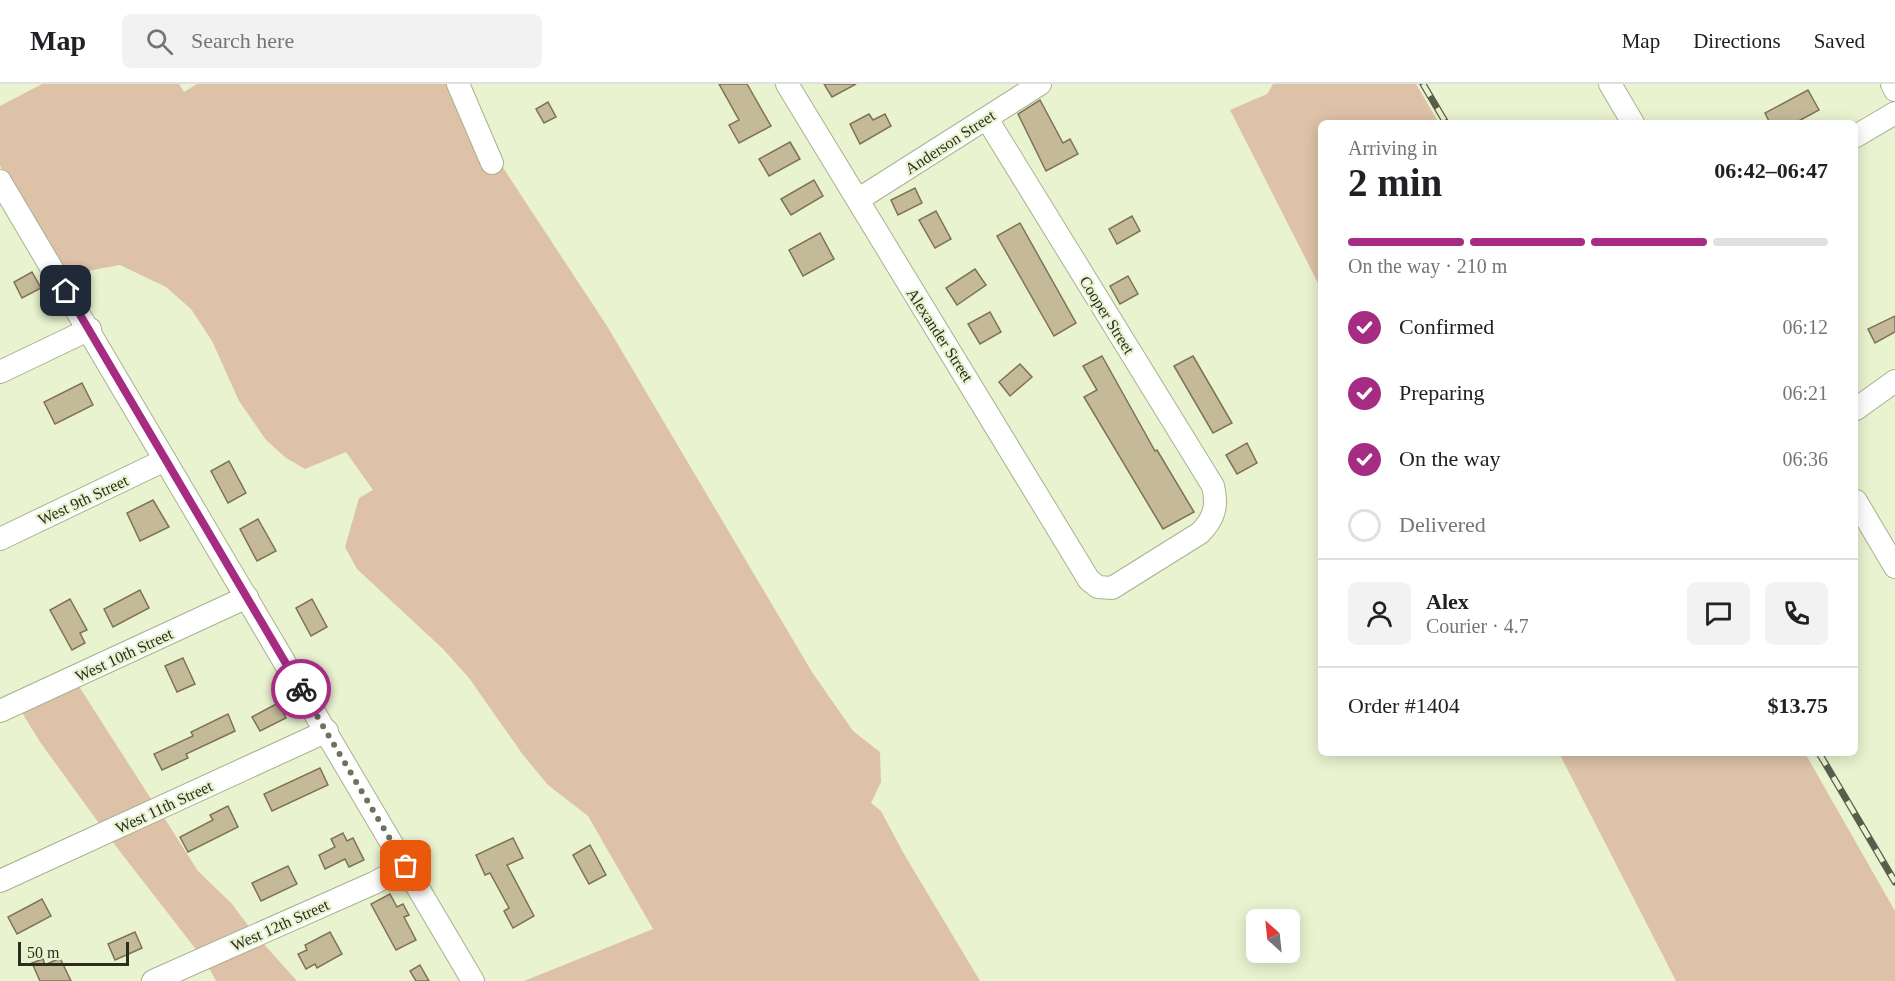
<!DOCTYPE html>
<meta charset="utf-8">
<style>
:root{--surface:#fff;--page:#f2f2f2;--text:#202124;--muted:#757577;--line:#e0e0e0;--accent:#a52c82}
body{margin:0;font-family:"Times New Roman",serif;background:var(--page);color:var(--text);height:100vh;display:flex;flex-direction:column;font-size:22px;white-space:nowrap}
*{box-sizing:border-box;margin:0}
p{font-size:20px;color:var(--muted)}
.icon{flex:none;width:33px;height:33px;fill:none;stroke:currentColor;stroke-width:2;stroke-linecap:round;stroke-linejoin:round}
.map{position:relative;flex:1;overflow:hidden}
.panel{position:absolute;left:1318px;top:36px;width:540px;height:636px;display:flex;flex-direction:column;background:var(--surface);border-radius:9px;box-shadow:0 3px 15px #0003}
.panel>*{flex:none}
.needle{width:39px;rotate:333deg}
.fabs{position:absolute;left:1246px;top:825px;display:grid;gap:12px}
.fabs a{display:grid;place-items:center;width:54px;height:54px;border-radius:9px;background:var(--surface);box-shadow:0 3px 15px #0003;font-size:30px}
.scale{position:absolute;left:18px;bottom:15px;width:111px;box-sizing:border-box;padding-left:6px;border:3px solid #2a2e21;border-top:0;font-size:16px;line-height:21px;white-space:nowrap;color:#2a2e21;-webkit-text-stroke:4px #eaf3d0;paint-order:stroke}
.pin{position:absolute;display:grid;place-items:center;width:51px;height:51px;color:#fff;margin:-26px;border-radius:12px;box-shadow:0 3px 9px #0006}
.courier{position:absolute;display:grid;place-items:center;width:60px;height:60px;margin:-30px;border:4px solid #a52c82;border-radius:50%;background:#fff;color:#222;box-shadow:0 2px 8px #0007}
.overview em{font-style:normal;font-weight:600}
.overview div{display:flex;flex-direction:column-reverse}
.overview{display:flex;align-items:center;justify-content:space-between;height:102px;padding:0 30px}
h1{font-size:39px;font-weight:600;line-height:45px}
.bar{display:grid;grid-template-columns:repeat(4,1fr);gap:9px 6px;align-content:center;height:72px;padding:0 30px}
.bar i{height:8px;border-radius:4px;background:var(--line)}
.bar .selected{background:var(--accent)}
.bar p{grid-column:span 4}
.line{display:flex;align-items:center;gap:15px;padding:0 30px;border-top:2px solid var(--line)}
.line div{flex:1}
.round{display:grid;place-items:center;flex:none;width:63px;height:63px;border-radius:9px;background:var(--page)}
ol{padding:0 30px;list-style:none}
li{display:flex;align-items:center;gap:18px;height:66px}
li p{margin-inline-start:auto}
li .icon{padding:6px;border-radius:50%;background:var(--accent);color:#fff;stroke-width:4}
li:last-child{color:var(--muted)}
li i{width:33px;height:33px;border:3px solid var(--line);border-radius:50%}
header{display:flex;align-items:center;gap:36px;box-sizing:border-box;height:84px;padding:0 30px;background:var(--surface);border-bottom:2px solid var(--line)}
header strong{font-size:28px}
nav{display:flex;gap:33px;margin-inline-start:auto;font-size:21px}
.search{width:420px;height:54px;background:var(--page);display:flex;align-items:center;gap:15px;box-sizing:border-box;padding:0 21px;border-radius:9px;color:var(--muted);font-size:22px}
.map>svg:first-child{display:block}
</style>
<header>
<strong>Map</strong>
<div class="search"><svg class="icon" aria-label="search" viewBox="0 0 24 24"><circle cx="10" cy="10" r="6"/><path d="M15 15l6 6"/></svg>Search here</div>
<nav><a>Map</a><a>Directions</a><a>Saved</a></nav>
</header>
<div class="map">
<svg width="1895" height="897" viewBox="0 0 1895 897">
<rect width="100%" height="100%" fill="#eaf3d0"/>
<g fill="#dec2a8">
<polygon points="42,0 179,0 184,8 197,0 448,0 607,242 812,588 853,647 880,668 881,698 871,719 881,727 904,770 980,897 524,897 653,845 588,732 548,701 523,671 469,594 443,565 357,485 345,463 359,414 373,406 346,368 305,385 286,374 266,356 239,317 212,257 191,225 166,203 120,181 65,191 0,82 0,22"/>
<polygon points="1273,0 1416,0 1439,39 1322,39 1321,205 1230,26 1267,10"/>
<polygon points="78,601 153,718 101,742 40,658 21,627"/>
<polygon points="1559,669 1805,669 1895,827 1895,897 1676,897"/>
<polygon points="163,732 198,787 232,820 250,844 198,868 111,756"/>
<polygon points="262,858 297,897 216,897 208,882"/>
</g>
<g fill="#c5ba98" stroke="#7d7354" stroke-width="1.5">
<polygon points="719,0 747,0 771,42 739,59 729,41 739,36"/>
<polygon points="824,0 856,0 832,13"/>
<polygon points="1808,6 1819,26 1795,39 1770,39 1765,29"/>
<polygon points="1040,16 1063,59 1070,55 1078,70 1046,87 1018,30"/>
<polygon points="548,18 556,33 544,39 536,25"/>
<polygon points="869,30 873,36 885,30 891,42 860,60 850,40"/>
<polygon points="790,58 800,75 769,92 759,75"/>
<polygon points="814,96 823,112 791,131 781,115"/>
<polygon points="915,104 922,119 898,131 891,116"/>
<polygon points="936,127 951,155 935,164 919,136"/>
<polygon points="1132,132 1140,147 1117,160 1109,145"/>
<polygon points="1020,139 1076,239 1054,252 997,152"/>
<polygon points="820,149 834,175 803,192 789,166"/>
<polygon points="975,185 986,201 957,221 946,204"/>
<polygon points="32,188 41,204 22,214 14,198"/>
<polygon points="1128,192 1138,210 1120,220 1110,202"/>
<polygon points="990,228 1001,248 980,260 968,240"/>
<polygon points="1895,232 1895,248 1875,259 1868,245"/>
<polygon points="1102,272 1155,367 1157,366 1194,428 1163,445 1084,313 1097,306 1083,282"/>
<polygon points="1193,272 1232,339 1213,349 1174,282"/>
<polygon points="1020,280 1032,293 1010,312 999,298"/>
<polygon points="82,299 93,321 55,340 44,318"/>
<polygon points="1247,359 1257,379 1237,390 1226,371"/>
<polygon points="229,377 246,409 228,419 211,387"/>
<polygon points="153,416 169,443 140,457 127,429"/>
<polygon points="258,435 276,467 257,477 240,445"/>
<polygon points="140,506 149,524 113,543 104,525"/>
<polygon points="70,515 87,546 80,549 85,559 72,566 50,526"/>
<polygon points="312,515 327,543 311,552 296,524"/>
<polygon points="183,574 195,600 177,608 165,582"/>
<polygon points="278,619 286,634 260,647 252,633"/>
<polygon points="228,630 235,647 186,670 188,674 162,686 154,670 193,652 191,648"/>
<polygon points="320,684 328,701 272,727 264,710"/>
<polygon points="228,722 238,743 188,768 180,753 213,736 210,731"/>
<polygon points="343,749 347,757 353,754 364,776 349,783 345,775 325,785 319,771 335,763 331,755"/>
<polygon points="513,754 523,774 507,781 534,832 513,844 504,827 509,824 490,789 485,791 476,771"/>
<polygon points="590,761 606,791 589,800 573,771"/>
<polygon points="288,782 297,800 261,817 252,799"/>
<polygon points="390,810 397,823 403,820 409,831 404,833 416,856 396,866 371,820"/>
<polygon points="42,815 51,832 17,850 8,833"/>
<polygon points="135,848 142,864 115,876 108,860"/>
<polygon points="330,848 342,870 317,884 315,880 306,885 298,870 307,866 305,861"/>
<polygon points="60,874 71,897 40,897 32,879 43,875 45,881"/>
<polygon points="420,881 429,897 416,897 410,887"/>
</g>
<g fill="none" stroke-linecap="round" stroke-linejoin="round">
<defs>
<g id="minor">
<polyline points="458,0 492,79"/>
<path d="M787 0 1089 496 1098 503 1112 504 1200 449C1214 435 1218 422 1213 402L987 35"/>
<polyline points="1610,0 1633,39"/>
<polyline points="1892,0 1895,6"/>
<polyline points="1856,52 1895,29"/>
<polyline points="0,97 473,897"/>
<polyline points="859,115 1040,0"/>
<polyline points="0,288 90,245"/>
<polyline points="1856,325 1895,297"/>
<polyline points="1856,417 1895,483"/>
<polyline points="0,455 165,376"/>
<polyline points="0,627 247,513"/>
<polyline points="0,797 327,647"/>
<polyline points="153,897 374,799 406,782"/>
</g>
</defs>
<use href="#minor" stroke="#a8b190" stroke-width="24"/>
<use href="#minor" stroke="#fff" stroke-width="22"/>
<defs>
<g id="rail">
<polyline points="1423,0 1446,39"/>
<polyline points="1819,669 1895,798"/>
</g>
</defs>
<use href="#rail" stroke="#595e4c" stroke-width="7"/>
<use href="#rail" stroke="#eaf3d0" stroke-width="4.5" stroke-dasharray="14" stroke-linecap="butt"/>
</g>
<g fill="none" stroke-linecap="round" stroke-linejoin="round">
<polyline stroke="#6d735e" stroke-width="6" stroke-dasharray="0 10.8" points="301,605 406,782"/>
<polyline stroke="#a52c82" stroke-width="8" points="66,207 301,605"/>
</g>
<g text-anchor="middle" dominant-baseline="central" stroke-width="4.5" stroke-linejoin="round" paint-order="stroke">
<g font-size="16" fill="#2a2e21" stroke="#eaf3d0">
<text transform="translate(950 58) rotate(-33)">Anderson Street</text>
<text transform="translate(1107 231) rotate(58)">Cooper Street</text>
<text transform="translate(940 251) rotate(57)">Alexander Street</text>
<text transform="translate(83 416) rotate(-25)">West 9th Street</text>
<text transform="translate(124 571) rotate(-25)">West 10th Street</text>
<text transform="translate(164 723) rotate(-25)">West 11th Street</text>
<text transform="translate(280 841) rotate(-24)">West 12th Street</text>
</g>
</g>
</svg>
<div class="fabs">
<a><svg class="needle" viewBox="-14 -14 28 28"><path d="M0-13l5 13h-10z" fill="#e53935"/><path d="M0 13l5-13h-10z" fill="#757577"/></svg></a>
</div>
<div class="scale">50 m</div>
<div class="pin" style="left:406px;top:782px;background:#ea580c"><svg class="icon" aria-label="bag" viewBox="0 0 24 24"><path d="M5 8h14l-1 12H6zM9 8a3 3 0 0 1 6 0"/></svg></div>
<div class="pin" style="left:66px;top:207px;background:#1f2937"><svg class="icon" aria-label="home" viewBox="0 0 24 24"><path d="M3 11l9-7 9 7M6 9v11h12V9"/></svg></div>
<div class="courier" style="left:301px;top:605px"><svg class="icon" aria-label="bike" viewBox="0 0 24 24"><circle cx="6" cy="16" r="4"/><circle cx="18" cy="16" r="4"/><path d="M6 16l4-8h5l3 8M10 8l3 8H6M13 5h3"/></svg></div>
<section class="panel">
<div class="overview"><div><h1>2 min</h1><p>Arriving in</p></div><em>06:42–06:47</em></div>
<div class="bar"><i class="selected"></i><i class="selected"></i><i class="selected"></i><i></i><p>On the way · 210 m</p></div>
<ol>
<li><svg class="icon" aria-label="check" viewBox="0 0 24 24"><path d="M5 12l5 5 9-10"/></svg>Confirmed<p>06:12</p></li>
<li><svg class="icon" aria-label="check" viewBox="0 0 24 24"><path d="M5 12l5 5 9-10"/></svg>Preparing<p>06:21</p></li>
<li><svg class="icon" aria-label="check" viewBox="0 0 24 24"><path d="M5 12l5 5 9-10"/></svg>On the way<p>06:36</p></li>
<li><i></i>Delivered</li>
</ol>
<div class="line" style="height:108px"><a class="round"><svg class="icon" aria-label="person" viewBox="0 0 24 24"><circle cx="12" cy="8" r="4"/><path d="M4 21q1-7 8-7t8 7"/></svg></a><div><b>Alex</b><p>Courier · 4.7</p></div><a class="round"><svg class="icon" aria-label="chat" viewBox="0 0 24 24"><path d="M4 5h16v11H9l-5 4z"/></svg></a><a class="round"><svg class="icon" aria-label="phone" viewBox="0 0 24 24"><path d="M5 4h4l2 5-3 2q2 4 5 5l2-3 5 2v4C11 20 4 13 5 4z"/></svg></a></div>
<div class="line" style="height:78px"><div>Order #1404</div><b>$13.75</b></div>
</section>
</div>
